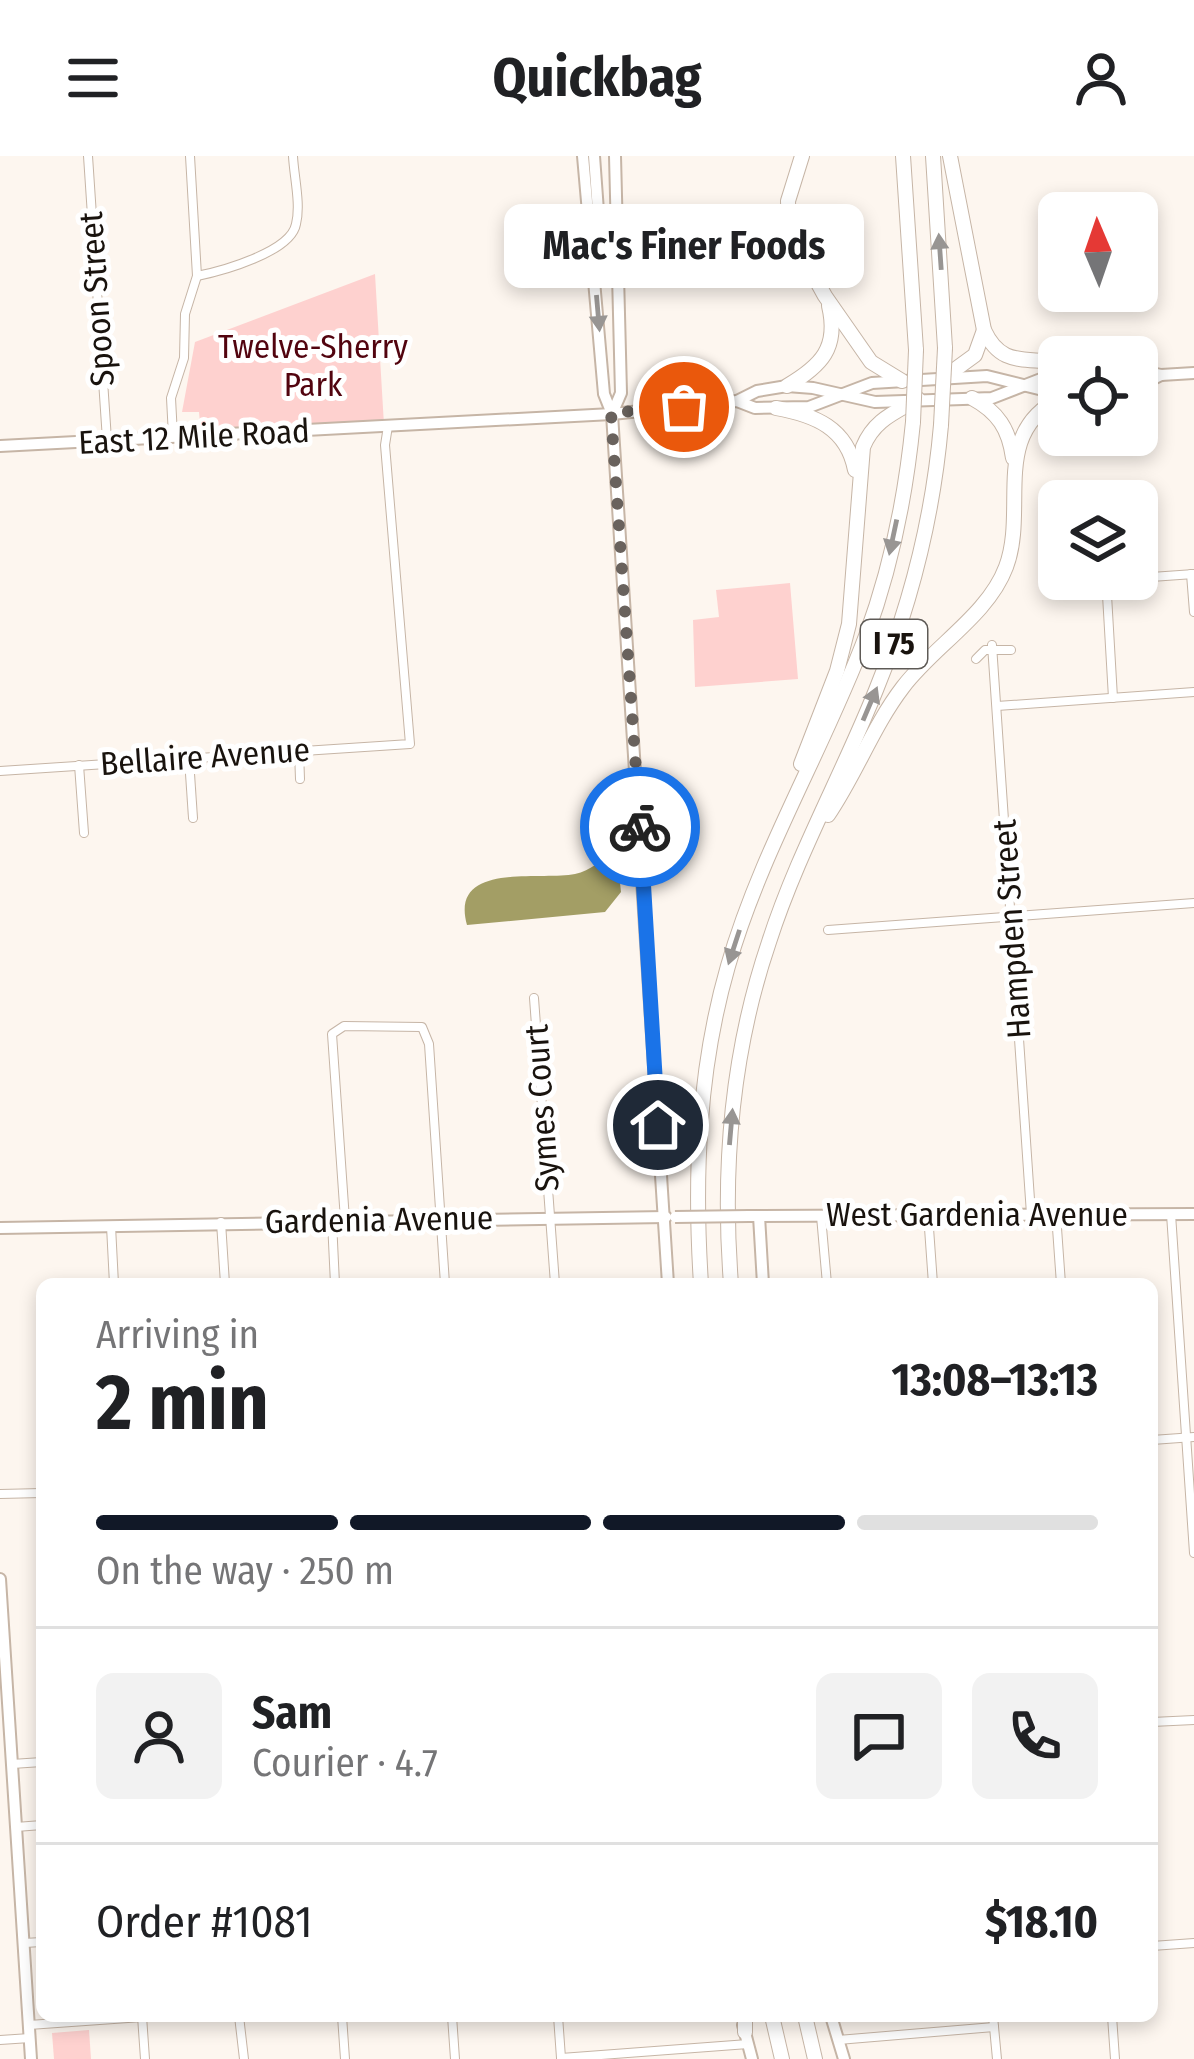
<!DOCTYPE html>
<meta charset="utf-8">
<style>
:root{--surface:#fff;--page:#f2f2f2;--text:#202124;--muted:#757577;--line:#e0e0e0;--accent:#111827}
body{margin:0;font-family:"Fira Sans Condensed",sans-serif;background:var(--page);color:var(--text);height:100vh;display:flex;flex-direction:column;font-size:45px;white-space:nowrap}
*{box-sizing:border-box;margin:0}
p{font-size:39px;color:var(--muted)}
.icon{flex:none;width:66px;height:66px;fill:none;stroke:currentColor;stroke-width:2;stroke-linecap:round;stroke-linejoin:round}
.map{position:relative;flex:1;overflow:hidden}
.details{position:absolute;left:36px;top:1122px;width:1122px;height:744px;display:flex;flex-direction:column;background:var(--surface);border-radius:18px;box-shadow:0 6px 18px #0003}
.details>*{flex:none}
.needle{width:78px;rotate:358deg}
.tools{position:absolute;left:1038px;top:36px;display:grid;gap:24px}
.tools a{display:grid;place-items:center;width:120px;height:120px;border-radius:18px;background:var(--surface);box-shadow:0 6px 18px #0003;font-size:60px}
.pin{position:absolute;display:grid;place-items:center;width:102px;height:102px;color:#fff;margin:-51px;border:6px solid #fff;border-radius:50%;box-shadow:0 3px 12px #0007}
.courier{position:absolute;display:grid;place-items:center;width:120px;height:120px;margin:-60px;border:9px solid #1a73e8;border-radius:50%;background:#fff;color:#222;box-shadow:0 3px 15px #0007}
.bubble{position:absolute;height:84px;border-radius:18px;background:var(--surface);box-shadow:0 6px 18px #0003;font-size:39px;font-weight:700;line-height:84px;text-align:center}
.overview em{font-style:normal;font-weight:700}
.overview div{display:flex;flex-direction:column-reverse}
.overview{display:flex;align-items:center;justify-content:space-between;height:204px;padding:0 60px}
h1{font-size:78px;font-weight:700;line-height:90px}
.bar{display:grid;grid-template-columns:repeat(4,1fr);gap:18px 12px;align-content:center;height:144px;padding:0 60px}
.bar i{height:15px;border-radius:9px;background:var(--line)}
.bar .on{background:var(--accent)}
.bar p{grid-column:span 4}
.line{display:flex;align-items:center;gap:30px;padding:0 60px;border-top:3px solid var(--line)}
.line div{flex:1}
.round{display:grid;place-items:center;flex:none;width:126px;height:126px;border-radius:18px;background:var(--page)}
header{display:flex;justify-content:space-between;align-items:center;height:156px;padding:0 60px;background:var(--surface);font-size:54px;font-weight:700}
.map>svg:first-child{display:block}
</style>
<header><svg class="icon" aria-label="menu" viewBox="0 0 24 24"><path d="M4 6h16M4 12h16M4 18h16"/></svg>Quickbag<svg class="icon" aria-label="person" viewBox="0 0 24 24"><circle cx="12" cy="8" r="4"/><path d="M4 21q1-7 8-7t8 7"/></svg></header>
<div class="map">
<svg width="1194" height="1903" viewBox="0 0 1194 1903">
<rect width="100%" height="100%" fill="#fdf6ef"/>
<g fill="#fed1cf">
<polygon points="375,118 384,269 201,279 199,256 182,256 195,186"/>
<polygon points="790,427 798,523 695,531 693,464 719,461 716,434"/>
<polygon points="89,1874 91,1903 54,1903 52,1877"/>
</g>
<path fill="#a39e65" d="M617 698 621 736 605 756 467 769C449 705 540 725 575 718 591 715 601 702 617 698Z"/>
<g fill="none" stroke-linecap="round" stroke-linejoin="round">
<defs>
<g id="street">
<polyline points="88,0 107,284"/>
<path d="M197 120C222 115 291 96 296 68 301 48 294 21 293 0"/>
<polyline points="173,280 171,242 184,202 185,158 197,120 190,0"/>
<polyline points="1191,418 1194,456"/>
<polyline points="1137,422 1194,418"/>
<polyline points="992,489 1031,1058"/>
<polyline points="976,503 985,494 1011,494"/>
<polyline points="1113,542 1107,439 1111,428 1120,423"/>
<polyline points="997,550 1194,536"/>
<polyline points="299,595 300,623"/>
<polyline points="189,603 193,662"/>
<polyline points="79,609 84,677"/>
<polyline points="0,615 410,588 385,289 388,270"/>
<polyline points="828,774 1194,747"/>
<polyline points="534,842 555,1128"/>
<polyline points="928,1058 933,1128"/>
<polyline points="1056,1058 1061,1128"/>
<polyline points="1171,1058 1194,1397"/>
<polyline points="821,1060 827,1128"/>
<polyline points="345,1064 332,878 344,870 422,871 429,888 445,1128"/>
<polyline points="332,1065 335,1128"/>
<polyline points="221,1066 225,1128"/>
<polyline points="111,1070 114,1128"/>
<polyline points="1152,1284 1194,1281"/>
<polyline points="0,1338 42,1337"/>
<polyline points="1152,1566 1194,1564"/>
<polyline points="12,1608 42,1606"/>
<polyline points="16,1671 42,1669"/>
<polyline points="24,1787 42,1786"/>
<polyline points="1152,1790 1194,1787"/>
<polyline points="142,1860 145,1903"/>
<polyline points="239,1860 244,1903"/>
<polyline points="342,1860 345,1903"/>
<polyline points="452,1860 455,1903"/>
<polyline points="558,1860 561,1902"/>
<polyline points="993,1860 997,1903"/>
<polyline points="1112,1860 1115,1903"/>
<polyline points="29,1869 156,1860"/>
<polyline points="0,1884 30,1882"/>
<polyline points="838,1884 994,1871"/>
<polyline points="561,1902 748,1888"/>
</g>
<g id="secondary">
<polyline points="583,0 604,238 612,258 668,1128"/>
<polyline points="594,0 598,55 605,64 618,61"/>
<polyline points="1137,214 1161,219 1194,217"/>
<polyline points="1137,231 1161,219"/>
<polyline points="737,245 755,252 809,251 872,227 987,220 1059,238"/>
<polyline points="612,258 621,237 615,0"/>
<polyline points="0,290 612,258 737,245 757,235 787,230 813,232 875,246 992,242 1059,216"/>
<polyline points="749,1060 1194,1058"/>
<polyline points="759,1060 763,1128"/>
<polyline points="0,1072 666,1061"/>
<polyline points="0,1423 31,1903"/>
<polyline points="831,1860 844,1903"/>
<polyline points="743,1869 752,1903"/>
</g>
<g id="highway">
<polyline points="802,0 788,45 789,75 825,140 871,206 902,225"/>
<polyline points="903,0 916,194"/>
<polyline points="933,0 945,192"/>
<path d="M950 0 984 174C1001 211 1024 201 1059 207"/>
<polyline points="942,223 975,199 984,174"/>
<path d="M787 230C821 210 839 192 829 150"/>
<path d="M972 242C998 256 1009 273 1013 302"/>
<path d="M776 252C815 259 847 272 855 314"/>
<path d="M801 608 837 515 849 468 863 291C874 264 894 257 918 243"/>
<path d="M828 659C856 618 873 570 903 531 934 490 988 459 1006 411 1028 353 990 278 1059 243"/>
<path d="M701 1128C694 1021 698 914 728 810 761 695 824 592 866 480 891 412 906 338 913 266"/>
<path d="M731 1128C722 1013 732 895 769 786 797 699 842 619 876 534 911 448 933 361 941 269"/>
<polyline points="745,1860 745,1876"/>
<polyline points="772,1860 782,1903"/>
<polyline points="805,1860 815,1903"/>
</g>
</defs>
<use href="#street" stroke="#c6b5a6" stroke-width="10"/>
<use href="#secondary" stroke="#c6b5a6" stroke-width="14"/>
<use href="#highway" stroke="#c6b5a6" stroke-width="16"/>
<use href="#street" stroke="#fff" stroke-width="8"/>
<use href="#secondary" stroke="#fff" stroke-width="10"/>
<use href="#highway" stroke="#fff" stroke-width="14"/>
<defs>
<polyline id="secondary-bridge" points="675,1061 749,1060"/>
<g id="highway-bridge">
<polyline points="913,266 916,194"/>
<polyline points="941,269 945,192"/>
</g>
</defs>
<use href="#secondary-bridge" stroke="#c6b5a6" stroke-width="14" stroke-linecap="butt"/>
<use href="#highway-bridge" stroke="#c6b5a6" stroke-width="16" stroke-linecap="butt"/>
<use href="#secondary-bridge" stroke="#fff" stroke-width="10"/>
<use href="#highway-bridge" stroke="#fff" stroke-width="14"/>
</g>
<defs><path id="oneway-solid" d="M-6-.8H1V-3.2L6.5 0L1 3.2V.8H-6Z" transform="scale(3)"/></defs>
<g fill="#989593">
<use href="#oneway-solid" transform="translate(940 96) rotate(-94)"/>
<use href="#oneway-solid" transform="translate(598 157) rotate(85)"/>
<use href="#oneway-solid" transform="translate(893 381) rotate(102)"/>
<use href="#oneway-solid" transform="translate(870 548) rotate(-67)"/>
<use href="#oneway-solid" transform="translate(734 791) rotate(108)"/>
<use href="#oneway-solid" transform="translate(731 971) rotate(-85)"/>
</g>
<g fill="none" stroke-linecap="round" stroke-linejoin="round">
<polyline stroke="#69625d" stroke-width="12" stroke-dasharray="0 21.6" points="640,671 611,257 684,251"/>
<polyline stroke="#1a73e8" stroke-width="15" points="640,671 658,969"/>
</g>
<g text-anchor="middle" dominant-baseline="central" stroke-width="10" stroke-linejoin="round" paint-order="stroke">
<rect fill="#fff" stroke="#5e5a56" stroke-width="3" x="861" y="464" width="66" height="48" rx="9"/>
<g font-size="30" font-weight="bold" fill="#19130e">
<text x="894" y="488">I 75</text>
</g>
<g font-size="33" fill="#19130e" stroke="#fff">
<text transform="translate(97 143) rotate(-94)">Spoon Street</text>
<text transform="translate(194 281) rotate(-3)">East 12 Mile Road</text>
<text transform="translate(205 601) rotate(-4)">Bellaire Avenue</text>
<text transform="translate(1012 773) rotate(-94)">Hampden Street</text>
<text transform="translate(542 952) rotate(-94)">Symes Court</text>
<text x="977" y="1059">West Gardenia Avenue</text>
<text transform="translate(379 1064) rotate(-1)">Gardenia Avenue</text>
</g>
<g font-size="33" fill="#52040f" stroke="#fff">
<text x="313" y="191">Twelve-Sherry<tspan x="313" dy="38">Park</tspan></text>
</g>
</g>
</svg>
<div class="tools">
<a><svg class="needle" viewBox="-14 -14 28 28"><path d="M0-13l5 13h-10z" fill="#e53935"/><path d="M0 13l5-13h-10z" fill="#757577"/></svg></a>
<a><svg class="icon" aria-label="locate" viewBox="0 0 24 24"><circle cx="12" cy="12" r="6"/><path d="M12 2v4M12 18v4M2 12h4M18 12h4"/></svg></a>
<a><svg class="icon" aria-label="layers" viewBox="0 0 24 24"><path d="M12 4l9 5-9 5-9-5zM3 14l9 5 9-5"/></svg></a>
</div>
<div class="pin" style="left:684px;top:251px;background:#ea580c"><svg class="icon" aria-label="bag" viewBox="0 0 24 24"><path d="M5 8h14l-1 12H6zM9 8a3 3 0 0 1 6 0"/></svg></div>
<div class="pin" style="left:658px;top:969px;background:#1f2937"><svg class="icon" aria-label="home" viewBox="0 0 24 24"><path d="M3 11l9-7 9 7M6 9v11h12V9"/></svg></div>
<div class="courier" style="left:640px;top:671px"><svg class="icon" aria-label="bike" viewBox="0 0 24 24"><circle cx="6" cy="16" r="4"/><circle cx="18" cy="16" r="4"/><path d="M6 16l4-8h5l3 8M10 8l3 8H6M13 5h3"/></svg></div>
<div class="bubble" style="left:504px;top:48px;width:360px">Mac's Finer Foods</div>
<section class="details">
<div class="overview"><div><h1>2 min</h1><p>Arriving in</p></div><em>13:08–13:13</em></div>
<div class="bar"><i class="on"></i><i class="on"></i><i class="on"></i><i></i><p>On the way · 250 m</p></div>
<div class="line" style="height:216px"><a class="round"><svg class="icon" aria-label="person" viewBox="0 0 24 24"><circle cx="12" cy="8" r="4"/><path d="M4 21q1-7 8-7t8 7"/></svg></a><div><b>Sam</b><p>Courier · 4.7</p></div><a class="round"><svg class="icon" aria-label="chat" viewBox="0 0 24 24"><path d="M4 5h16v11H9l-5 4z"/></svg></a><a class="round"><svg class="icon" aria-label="phone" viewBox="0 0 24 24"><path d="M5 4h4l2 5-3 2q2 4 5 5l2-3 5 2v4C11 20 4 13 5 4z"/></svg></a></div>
<div class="line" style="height:156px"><div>Order #1081</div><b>$18.10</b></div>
</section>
</div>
